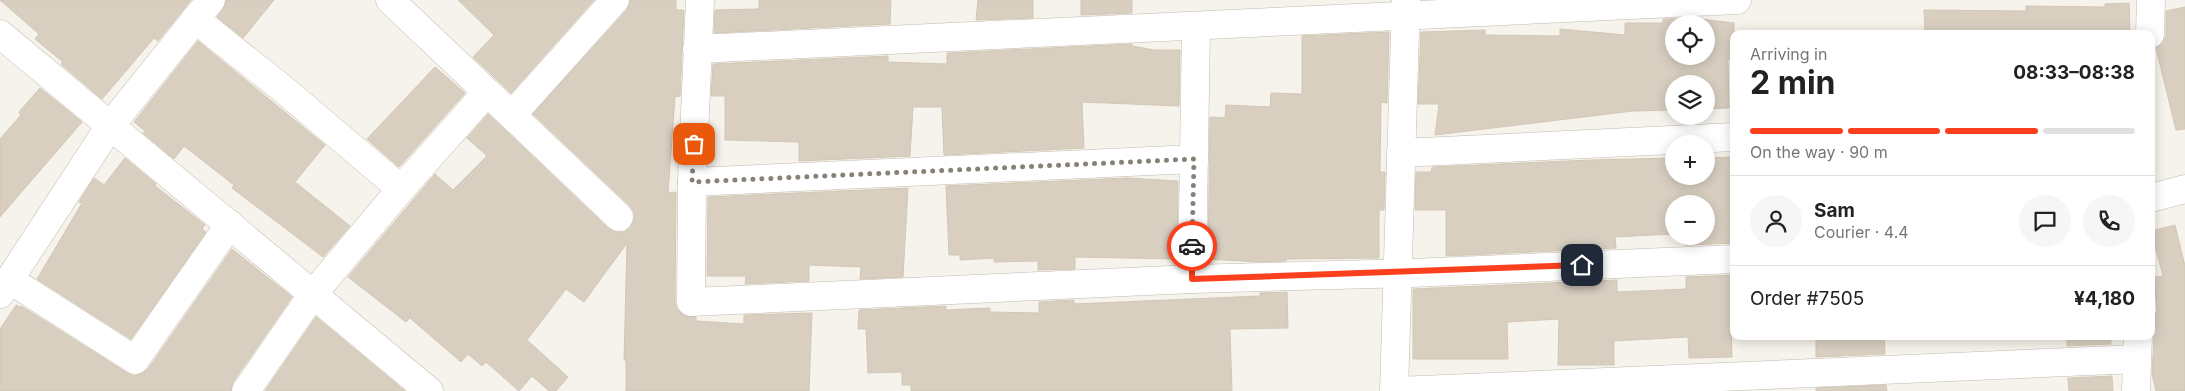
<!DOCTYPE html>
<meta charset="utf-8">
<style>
:root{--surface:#fff;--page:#f6f6f6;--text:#222;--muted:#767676;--line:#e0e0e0;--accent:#fc3f1d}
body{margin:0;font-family:Inter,sans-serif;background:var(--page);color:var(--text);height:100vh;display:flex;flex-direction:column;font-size:19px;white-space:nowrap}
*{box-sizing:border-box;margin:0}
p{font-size:16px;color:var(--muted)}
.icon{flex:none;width:28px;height:28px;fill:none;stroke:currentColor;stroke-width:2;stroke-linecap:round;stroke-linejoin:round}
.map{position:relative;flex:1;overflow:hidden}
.panel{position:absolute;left:1730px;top:30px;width:425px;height:310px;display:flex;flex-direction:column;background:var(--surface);border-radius:10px;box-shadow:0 2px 12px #0003}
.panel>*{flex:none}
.fabs{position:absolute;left:1665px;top:15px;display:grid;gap:10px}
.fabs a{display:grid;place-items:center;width:50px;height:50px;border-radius:50%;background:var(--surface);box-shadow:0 2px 12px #0003;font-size:25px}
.pin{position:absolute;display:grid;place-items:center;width:42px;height:42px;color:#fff;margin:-21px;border-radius:10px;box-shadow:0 2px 8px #0006}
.courier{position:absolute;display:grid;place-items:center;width:50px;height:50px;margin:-25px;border:4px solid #fc3f1d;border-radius:50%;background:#fff;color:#222;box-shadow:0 1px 6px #0007}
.overview em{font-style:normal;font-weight:700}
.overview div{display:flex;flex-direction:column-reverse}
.overview{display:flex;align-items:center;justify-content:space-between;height:85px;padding:0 20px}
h1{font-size:32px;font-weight:700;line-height:38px}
.bar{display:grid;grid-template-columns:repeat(4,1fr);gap:8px 5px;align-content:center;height:60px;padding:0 20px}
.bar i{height:6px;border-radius:4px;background:var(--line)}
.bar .current{background:var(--accent)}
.bar p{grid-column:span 4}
.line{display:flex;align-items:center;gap:12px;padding:0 20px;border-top:1px solid var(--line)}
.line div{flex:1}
.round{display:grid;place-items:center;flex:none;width:52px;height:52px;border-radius:26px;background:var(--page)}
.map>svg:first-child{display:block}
</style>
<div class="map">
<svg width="2185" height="391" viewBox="0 0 2185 391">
<rect width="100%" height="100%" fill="#f6f3ec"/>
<g fill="#d8cfc1" stroke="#d3c7b4" fill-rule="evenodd">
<polygon points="0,0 191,0 158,41 154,38 102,99 61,64 63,62 35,39 39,34"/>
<polygon points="226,0 274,0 243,38 217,17 223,9"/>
<polygon points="458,0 594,0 511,93 473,57 494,35"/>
<polygon points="630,0 676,0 676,10 684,10 680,96 675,97 668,193 676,192 675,302 677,309 684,316 696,317 696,321 744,324 744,315 812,313 809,391 626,391 626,360 624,360 627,243 584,302 566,289 527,340 568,377 556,391 549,391 532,376 519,391 486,362 482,366 468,354 461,362 410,318 406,322 348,277 435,174 453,190 487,156 467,138 488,114 608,228 616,232 624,232 630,228 634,220 634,212 630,206 533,114 627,10"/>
<polygon points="759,0 891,0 890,24 714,33 715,10 759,9"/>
<polygon points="978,0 1033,0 1033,18 976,20"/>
<polygon points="1081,0 1132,0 1132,13 1081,15"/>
<polygon points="2129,3 2130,34 1925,34 1924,10 2026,11 2026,6 2105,7 2105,4"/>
<polygon points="2185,7 2185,129 2176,130 2156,48 2163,43 2166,35 2166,11"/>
<path d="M1663 19H1700L1734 23V59H1728L1729 108 1706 109V84H1674V110L1633 111 1435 135 1439 104H1418L1421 32 1485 30V35L1560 36V29L1625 35V23H1663ZM1674 24H1706V56H1674Z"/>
<polygon points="1389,32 1387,103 1381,102 1380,172 1385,172 1384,210 1379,210 1379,258 1286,259 1286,261 1259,262 1208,259 1210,117 1225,118 1226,105 1270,107 1271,93 1302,94 1302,36"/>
<polygon points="198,41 325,145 295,182 350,226 323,257 232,188 234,185 184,146 174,159 143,133 145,131 134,122"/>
<polygon points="1132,44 1132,46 1154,50 1180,50 1179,106 1082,102 1084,148 944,155 942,107 913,107 910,156 799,161 799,142 725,140 725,96 711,96 713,64 888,56 888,62 947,64 947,53"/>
<polygon points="435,67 465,93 399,167 367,139"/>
<polygon points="40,88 82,122 0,217 0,139 21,115 19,112"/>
<polygon points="1734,157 1734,243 1685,245 1685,236 1679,236 1706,236 1706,204 1674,204 1674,234 1615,237 1616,248 1446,256 1446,210 1415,210 1416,172 1431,172 1432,167 1591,160 1674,158 1674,176 1706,176 1706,158"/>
<polygon points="125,158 156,184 154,185 205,225 202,229 206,232 131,339 37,279 82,203 79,202 94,178 104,185"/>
<polygon points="1127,178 1178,181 1177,259 1075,257 1075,269 1038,270 1038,261 994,262 994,258 960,260 960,255 949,255 946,186"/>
<polygon points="908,188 903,277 860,279 861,267 809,265 809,281 745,284 746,276 707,276 708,197"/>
<polygon points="2175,225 2185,266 2185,391 2156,391 2152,374 2154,337 2151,314 2157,312 2154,277 2163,276 2151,231"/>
<polygon points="232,249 292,297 233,382 231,391 0,391 0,329 16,305 20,307 21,306 127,373 134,376 141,374 148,369"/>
<polygon points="1734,275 1734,292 1730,292 1732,357 1689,358 1688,337 1614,341 1614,365 1558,365 1559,319 1507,322 1508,359 1413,359 1413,289 1617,280 1617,292 1686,289 1686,277"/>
<polygon points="1287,292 1288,328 1230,329 1232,391 911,391 911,385 902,385 902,372 868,373 866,329 858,329 859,310 946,306 946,310 990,308 990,312 1039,313 1039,302 1074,300 1074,304 1260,296 1260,293"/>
<polygon points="316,317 405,391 265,391"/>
<polygon points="1816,336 1884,336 1885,354 1816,357"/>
<polygon points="2067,336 2111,336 2111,344 2067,346"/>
<polygon points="2112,376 2113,391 2069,391 2068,378"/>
<polygon points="1886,385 1887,391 1816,391 1816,388"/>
</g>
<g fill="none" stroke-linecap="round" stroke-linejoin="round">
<defs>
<g id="minor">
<polyline points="390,0 619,217"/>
<polyline points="700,0 692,182 691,302 1192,279 1411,273 1734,259"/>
<polyline points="195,19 283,89 401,189"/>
<polyline points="0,34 429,391"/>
<polyline points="2150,34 2151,0"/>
<polyline points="697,49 1737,0"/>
<polyline points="512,115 615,0"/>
<polyline points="1401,153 1734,137"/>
<polyline points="692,182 1194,159"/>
<polyline points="2151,198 2185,189"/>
<polyline points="1192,279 1196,26"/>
<polyline points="10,280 135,360 230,224"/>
<polyline points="0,294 110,126 211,0"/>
<polyline points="246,391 313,294 401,189 487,92"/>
<polyline points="1394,391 1406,0"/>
<polyline points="1397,391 2137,359"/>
<polyline points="2136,391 2138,336"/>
</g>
</defs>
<use href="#minor" stroke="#c2bbae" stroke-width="29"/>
<use href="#minor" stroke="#fff" stroke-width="28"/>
</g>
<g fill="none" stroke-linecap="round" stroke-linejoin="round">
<polyline stroke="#878178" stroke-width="5" stroke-dasharray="0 9" points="694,144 692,182 1194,159 1192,246"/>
<polyline stroke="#fc3f1d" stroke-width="6" points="1192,246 1192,279 1582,265"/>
</g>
</svg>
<div class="fabs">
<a><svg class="icon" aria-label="locate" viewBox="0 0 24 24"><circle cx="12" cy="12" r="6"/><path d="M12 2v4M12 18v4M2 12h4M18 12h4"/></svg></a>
<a><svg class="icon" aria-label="layers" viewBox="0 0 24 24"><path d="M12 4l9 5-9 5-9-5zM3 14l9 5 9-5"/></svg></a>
<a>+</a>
<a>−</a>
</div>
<div class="pin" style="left:694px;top:144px;background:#ea580c"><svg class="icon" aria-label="bag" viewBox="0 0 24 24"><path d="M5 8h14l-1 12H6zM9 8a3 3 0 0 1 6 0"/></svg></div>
<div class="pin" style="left:1582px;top:265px;background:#1f2937"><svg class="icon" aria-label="home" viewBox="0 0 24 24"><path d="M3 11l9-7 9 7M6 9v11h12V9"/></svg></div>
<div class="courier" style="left:1192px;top:246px"><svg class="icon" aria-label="car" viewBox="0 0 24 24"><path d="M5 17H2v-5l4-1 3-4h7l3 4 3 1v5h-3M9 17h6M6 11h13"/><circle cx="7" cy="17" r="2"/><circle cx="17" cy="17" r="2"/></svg></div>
<section class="panel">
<div class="overview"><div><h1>2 min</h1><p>Arriving in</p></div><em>08:33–08:38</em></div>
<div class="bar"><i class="current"></i><i class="current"></i><i class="current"></i><i></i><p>On the way · 90 m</p></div>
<div class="line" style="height:90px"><a class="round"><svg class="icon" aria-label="person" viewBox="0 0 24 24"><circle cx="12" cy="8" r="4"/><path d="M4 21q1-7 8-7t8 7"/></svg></a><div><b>Sam</b><p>Courier · 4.4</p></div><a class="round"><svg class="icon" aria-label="chat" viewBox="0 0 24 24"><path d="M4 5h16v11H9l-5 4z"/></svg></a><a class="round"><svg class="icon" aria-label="phone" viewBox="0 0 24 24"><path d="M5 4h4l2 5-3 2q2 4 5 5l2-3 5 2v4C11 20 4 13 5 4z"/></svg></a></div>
<div class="line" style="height:65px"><div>Order #7505</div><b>¥4,180</b></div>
</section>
</div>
